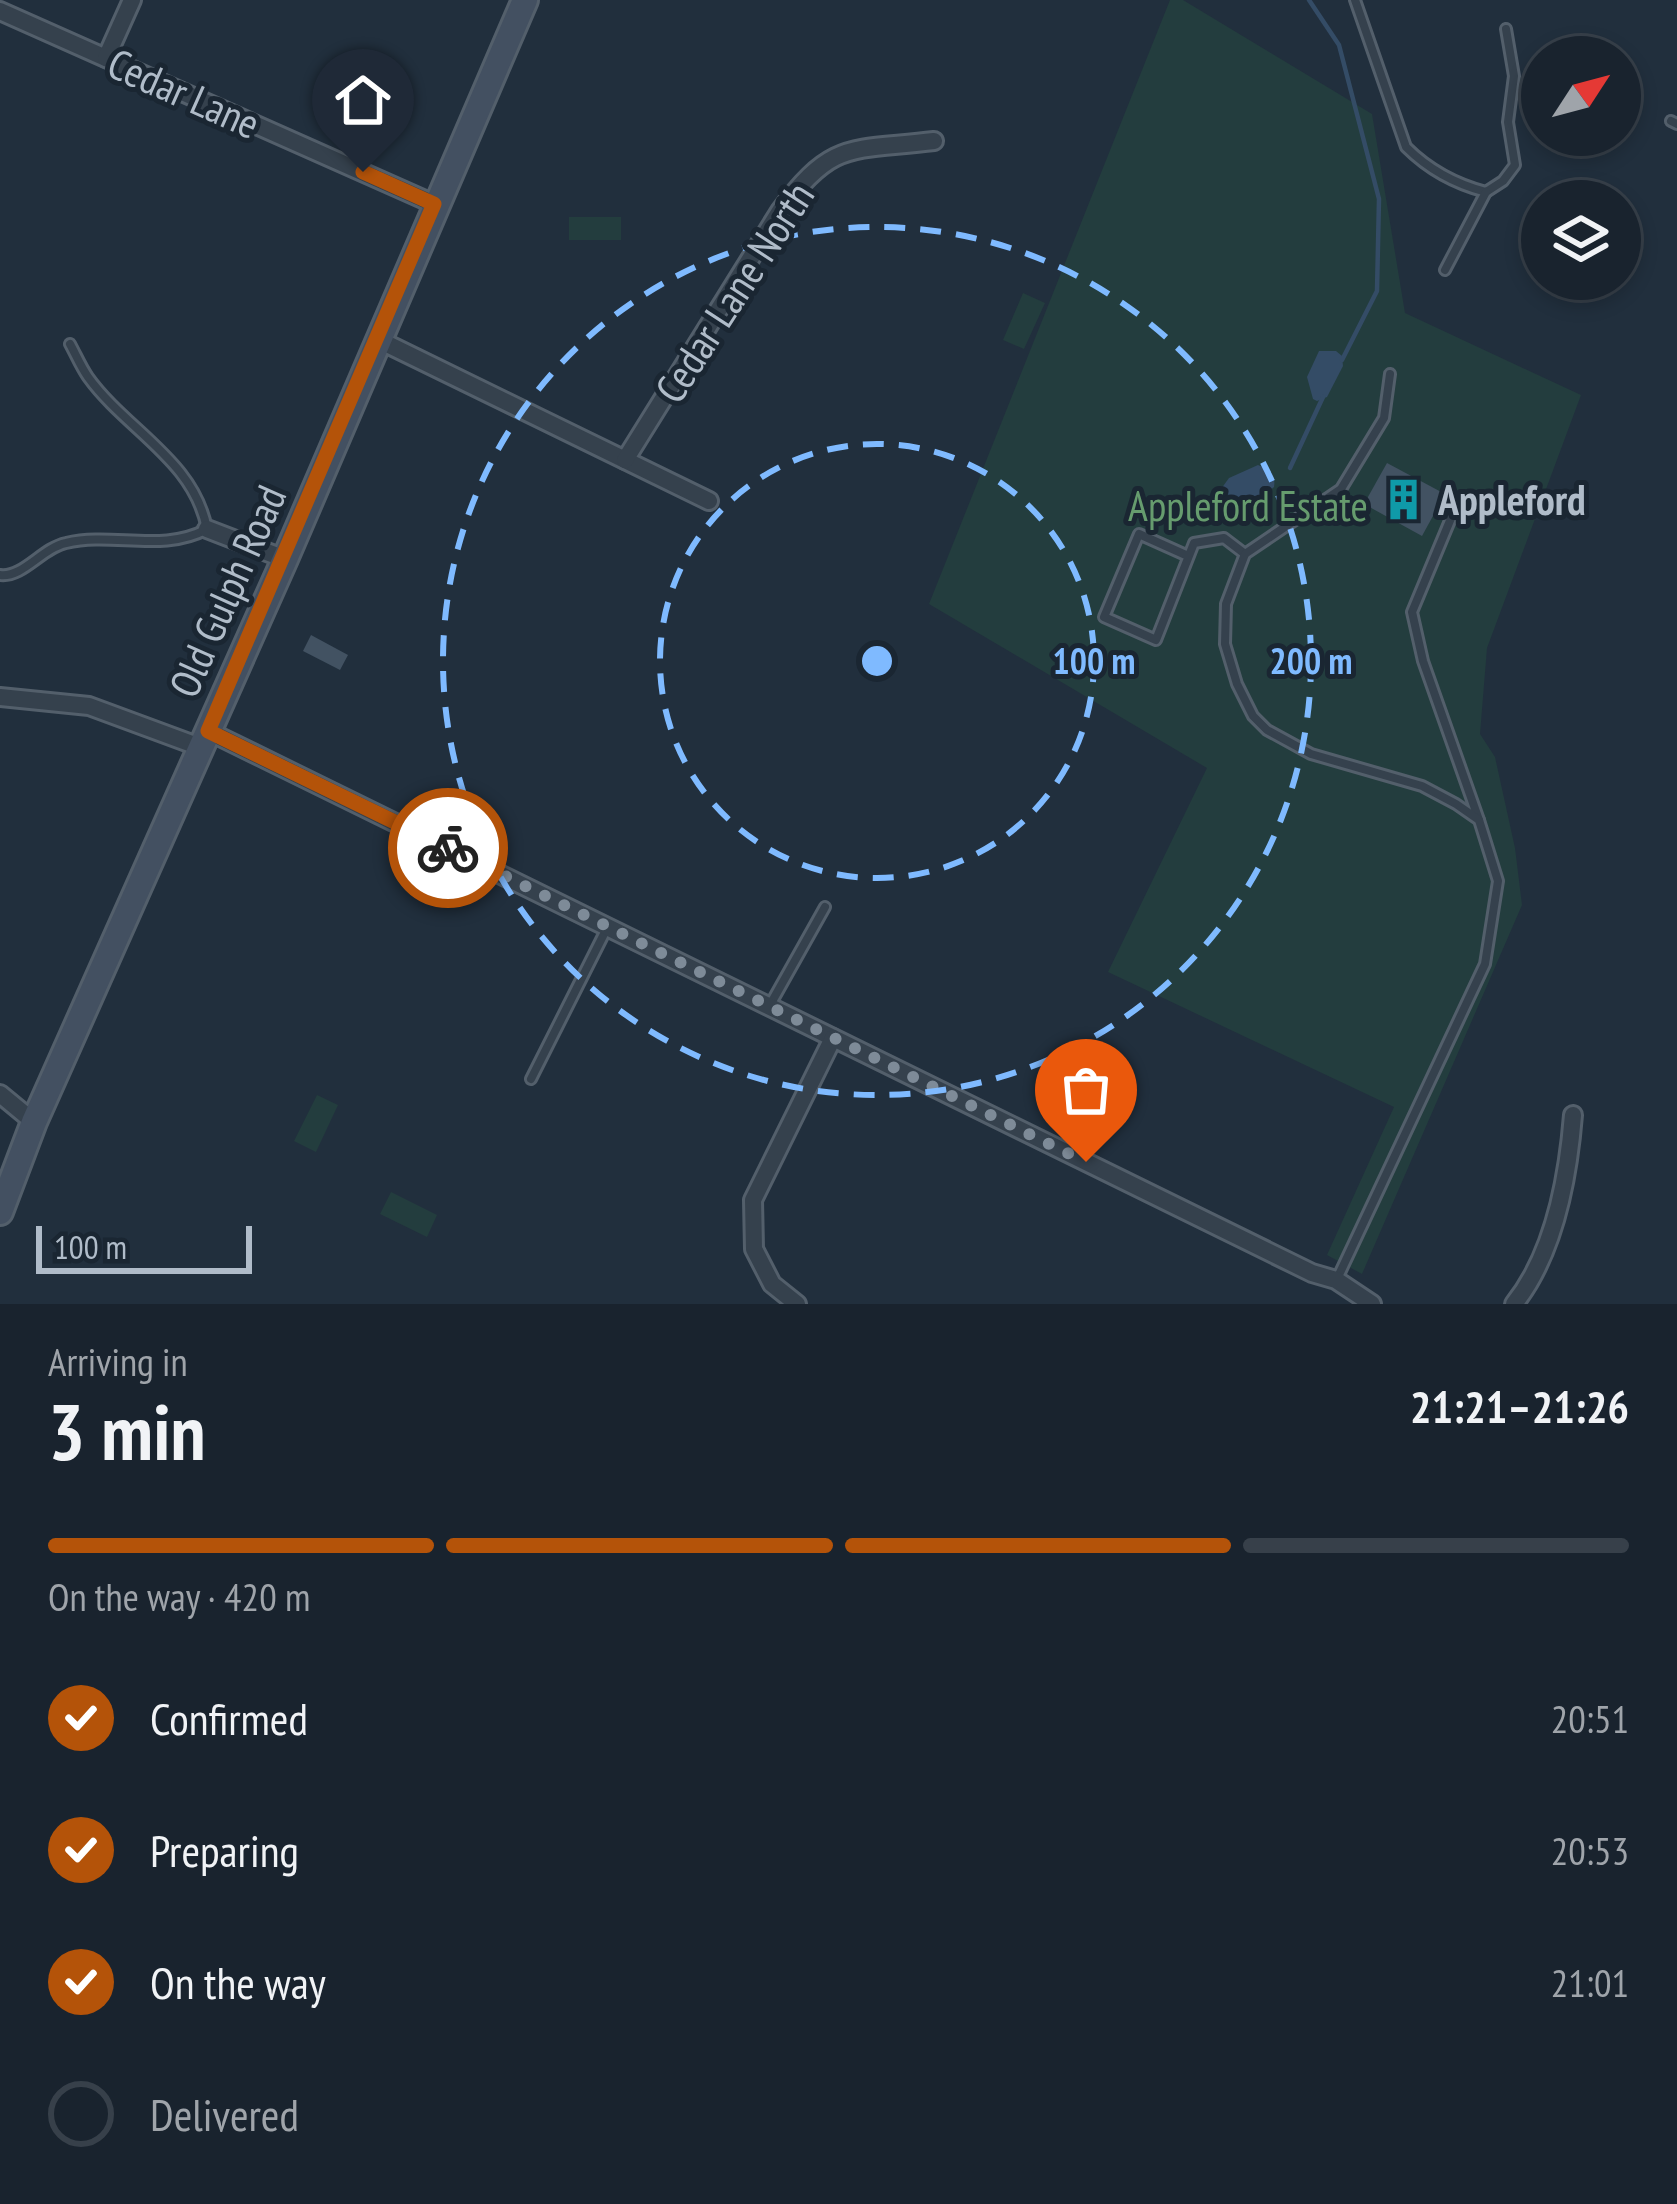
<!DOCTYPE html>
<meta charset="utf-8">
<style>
:root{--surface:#19232e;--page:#262f3a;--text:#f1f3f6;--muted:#9fa4aa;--line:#37404a;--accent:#b45309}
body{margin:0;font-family:"PT Sans Narrow",sans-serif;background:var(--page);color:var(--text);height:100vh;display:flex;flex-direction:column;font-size:45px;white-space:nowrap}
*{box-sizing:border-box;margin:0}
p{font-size:39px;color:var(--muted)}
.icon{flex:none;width:66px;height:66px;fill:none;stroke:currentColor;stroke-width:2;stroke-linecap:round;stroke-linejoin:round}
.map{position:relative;height:1304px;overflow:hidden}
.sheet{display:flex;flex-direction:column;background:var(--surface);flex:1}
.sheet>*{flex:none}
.needle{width:78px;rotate:54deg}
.controls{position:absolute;left:1521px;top:36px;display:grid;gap:24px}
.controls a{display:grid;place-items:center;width:120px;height:120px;border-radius:50%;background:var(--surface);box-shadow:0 6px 18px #0003,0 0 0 3px var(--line);font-size:60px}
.scale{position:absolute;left:36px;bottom:30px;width:216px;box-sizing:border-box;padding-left:12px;border:6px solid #b0bcc9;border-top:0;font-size:33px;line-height:42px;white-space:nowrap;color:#b0bcc9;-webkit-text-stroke:9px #1a2632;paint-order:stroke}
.pin{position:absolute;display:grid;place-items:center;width:102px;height:102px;color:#fff;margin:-123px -51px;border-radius:50% 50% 50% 0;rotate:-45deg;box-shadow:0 0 12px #0007}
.pin .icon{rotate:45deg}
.courier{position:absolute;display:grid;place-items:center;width:120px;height:120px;margin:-60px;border:9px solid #b45309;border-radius:50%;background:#fff;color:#222;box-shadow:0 3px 15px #0007}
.overview em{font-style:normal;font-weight:600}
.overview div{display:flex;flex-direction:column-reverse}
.overview{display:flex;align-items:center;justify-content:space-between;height:204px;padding:0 48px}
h1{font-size:78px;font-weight:600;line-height:90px}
.bar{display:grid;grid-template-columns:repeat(4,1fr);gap:18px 12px;align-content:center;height:144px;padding:0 48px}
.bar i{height:15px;border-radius:9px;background:var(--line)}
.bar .active{background:var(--accent)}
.bar p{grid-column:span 4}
ol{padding:0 48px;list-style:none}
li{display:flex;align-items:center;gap:36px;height:132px}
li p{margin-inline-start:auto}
li .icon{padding:12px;border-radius:50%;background:var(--accent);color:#fff;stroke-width:4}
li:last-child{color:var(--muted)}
li i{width:66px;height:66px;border:6px solid var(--line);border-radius:50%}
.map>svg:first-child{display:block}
</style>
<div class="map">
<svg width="1677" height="1304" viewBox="0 0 1677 1304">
<rect width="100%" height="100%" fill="#212f3d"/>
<g fill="#233d3e">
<polygon points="1170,0 1183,0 1372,114 1405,313 1581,395 1487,648 1480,734 1495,757 1515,848 1522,905 1362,1274 1327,1255 1394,1107 1108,972 1207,768 929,604"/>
<rect x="569" y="217" width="52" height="23"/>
<polygon points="1023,293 1045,303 1024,349 1003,340"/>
<polygon points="317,1095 338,1105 316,1152 294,1141"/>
<polygon points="391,1192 437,1215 427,1237 380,1214"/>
</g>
<g fill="#344c66">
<polygon points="1319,351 1336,351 1342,356 1343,366 1327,397 1317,401 1313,399 1307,377"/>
<path d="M1258 465C1270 470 1276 474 1274 487L1246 510H1232L1223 500 1221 489 1229 478Z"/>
</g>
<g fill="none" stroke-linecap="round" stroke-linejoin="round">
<g stroke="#344c66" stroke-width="4.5">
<polyline points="1309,0 1339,45 1379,199 1377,291 1342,360"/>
<polyline points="1290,468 1323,397"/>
</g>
</g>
<g fill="#425262">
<polygon points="1387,463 1445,494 1422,536 1364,504"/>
<polygon points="311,635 348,655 340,670 303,651"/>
</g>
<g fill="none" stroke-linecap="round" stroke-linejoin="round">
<defs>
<g id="lane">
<path d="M1355 0 1406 147C1428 169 1455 184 1486 192L1503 181 1515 165 1508 122 1514 76 1506 29"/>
<polyline points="1671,121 1677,124"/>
<polyline points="1445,270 1486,192"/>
<polyline points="1454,511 1412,612 1423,661 1479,820"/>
<polyline points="1188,556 1139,534 1104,617 1156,640 1194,543 1224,538 1245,554"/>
<path d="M0 575C23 578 42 548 66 543 113 532 163 553 207 529 194 460 126 430 88 377 81 367 76 355 70 344"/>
<polyline points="770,1005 825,907"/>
<polyline points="531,1079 607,928"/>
<polyline points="1337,1279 1485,964 1498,881 1479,820 1456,804 1422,786 1311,754 1267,730 1253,716 1237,684 1225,644 1226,604 1245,554 1341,489 1384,418 1390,374"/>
</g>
<g id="street">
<polyline points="0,11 434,204"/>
<polyline points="106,58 132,0"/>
<polyline points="379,340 709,501"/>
<path d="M625 460 780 211C833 139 852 151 934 141"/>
<polyline points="207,529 285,559"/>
<polyline points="0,697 89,706 200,747"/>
<polyline points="208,731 1312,1273 1336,1280 1372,1304"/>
<polyline points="0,1094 34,1122"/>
<polyline points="797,1304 772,1284 754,1249 753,1200 833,1038"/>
<path d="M1514 1304C1554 1254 1568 1178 1573 1115"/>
</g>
<polyline id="secondary" points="0,1212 34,1122 285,559 525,0"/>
</defs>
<use href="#lane" stroke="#535f6b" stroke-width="14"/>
<use href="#street" stroke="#535f6b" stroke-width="22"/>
<use href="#secondary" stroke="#535f6b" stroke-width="30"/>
<use href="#lane" stroke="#35414d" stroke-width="8"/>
<use href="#street" stroke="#35414d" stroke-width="16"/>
<use href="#secondary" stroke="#435061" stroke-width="24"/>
</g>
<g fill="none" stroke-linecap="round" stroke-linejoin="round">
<polyline stroke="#7e8b98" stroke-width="12" stroke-dasharray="0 21.6" points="448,848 1086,1162"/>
<polyline stroke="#b45309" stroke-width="15" points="363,172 434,204 208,731 448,848"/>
</g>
<g fill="none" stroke="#7fbaff" stroke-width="6" stroke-dasharray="21 15">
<circle cx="877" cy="661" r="217"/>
<circle cx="877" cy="661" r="434"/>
</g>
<defs>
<symbol id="building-bare" viewBox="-9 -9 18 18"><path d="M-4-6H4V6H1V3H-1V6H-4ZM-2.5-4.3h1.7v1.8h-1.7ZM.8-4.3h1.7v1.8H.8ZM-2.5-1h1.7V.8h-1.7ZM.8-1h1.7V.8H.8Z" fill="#0f9aa8" stroke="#1a2632" stroke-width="2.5" paint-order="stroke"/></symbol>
</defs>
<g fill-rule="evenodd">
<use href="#building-bare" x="1374" y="470" width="59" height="59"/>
</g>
<g text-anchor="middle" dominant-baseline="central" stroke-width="10" stroke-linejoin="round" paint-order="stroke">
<g font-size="42" fill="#b0bcc9" stroke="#1a2632">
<text transform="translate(184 93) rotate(24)">Cedar Lane</text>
<text transform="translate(734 292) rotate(-57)">Cedar Lane North</text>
<text transform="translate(227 591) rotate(-66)">Old Gulph Road</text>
</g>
<g font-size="42" font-weight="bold" fill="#b0bcc9" stroke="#1a2632" text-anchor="start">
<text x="1438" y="499">Appleford</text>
</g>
<g font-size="42" fill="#669c6e" stroke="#1a2632">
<text x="1248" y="505">Appleford Estate</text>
</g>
</g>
<circle cx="877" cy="661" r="18" fill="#7fbaff" stroke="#1a2632" stroke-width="6"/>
<g font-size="36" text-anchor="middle" font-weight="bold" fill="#7fbaff" stroke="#1a2632" stroke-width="10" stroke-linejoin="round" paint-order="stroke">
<text x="1094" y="674">100 m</text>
<text x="1311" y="674">200 m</text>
</g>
</svg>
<div class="controls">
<a><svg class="needle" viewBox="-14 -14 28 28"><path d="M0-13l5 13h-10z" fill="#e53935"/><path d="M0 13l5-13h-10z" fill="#9fa4aa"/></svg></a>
<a><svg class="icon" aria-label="layers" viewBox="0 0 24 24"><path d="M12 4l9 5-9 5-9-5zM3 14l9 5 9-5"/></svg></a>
</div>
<div class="scale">100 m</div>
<div class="pin" style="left:1086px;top:1162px;background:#ea580c"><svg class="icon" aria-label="bag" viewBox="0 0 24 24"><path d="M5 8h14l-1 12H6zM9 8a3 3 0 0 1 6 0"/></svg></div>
<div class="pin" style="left:363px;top:172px;background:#1f2937"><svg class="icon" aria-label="home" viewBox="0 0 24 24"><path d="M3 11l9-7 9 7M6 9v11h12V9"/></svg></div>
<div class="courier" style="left:448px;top:848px"><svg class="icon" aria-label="bike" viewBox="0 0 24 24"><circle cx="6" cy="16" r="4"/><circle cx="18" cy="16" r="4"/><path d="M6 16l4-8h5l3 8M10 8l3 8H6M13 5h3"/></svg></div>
</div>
<section class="sheet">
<div class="overview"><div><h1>3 min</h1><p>Arriving in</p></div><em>21:21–21:26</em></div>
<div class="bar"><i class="active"></i><i class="active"></i><i class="active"></i><i></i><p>On the way · 420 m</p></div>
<ol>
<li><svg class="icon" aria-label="check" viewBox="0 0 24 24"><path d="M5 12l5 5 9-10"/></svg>Confirmed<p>20:51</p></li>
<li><svg class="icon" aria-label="check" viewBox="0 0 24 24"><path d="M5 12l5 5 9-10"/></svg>Preparing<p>20:53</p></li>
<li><svg class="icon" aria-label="check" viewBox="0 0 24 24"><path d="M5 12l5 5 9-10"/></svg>On the way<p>21:01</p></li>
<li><i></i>Delivered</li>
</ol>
</section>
